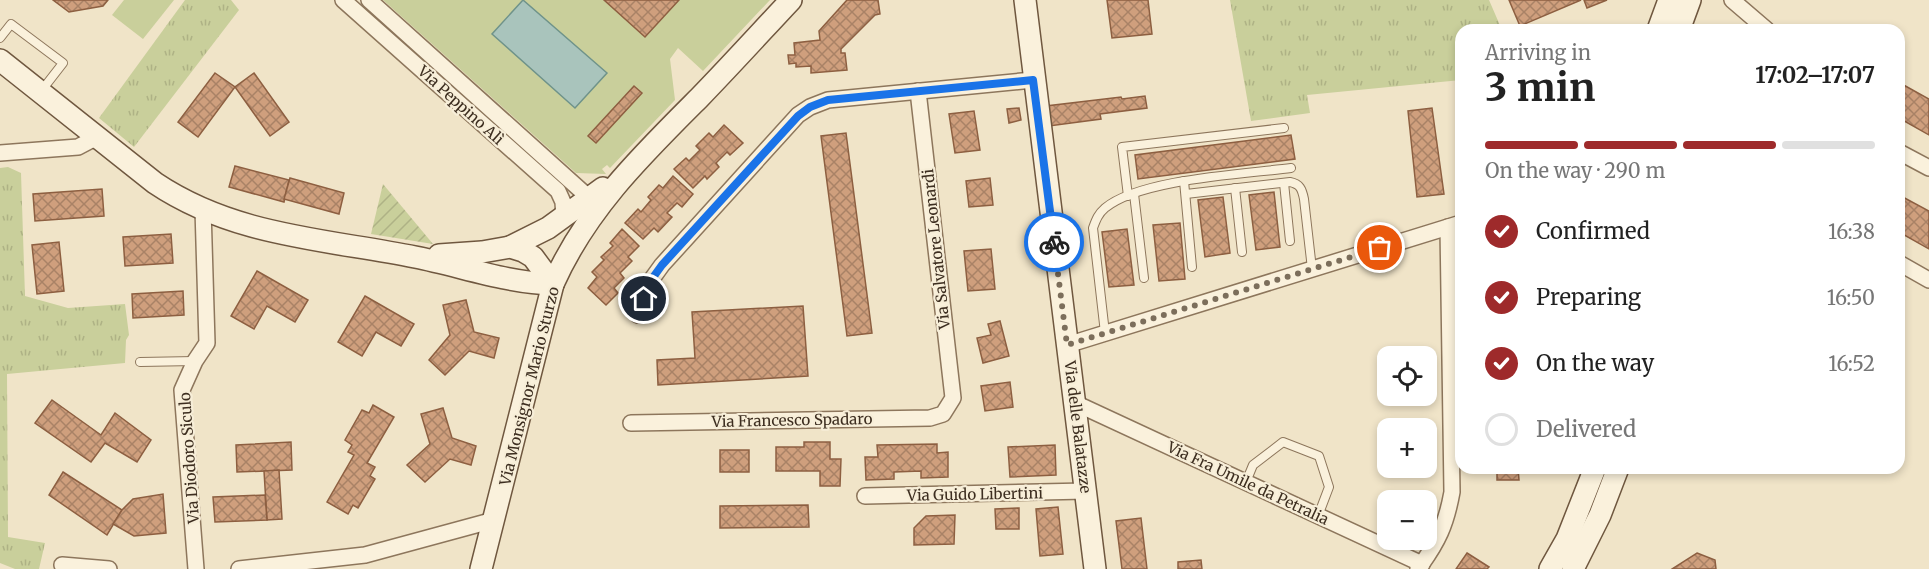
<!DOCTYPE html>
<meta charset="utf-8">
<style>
:root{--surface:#fff;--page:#f2f2f2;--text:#222;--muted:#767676;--line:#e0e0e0;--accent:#9e2a2b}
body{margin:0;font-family:Merriweather,serif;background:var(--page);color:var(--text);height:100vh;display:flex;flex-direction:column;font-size:22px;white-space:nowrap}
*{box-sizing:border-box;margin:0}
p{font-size:20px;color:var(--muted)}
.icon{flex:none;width:33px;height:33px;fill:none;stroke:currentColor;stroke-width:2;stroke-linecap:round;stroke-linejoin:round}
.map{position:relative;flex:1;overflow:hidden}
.sheet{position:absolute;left:1455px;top:24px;width:450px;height:450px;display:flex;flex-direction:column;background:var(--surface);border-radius:18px;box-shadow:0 3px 9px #0003}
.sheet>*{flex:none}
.controls{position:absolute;left:1377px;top:346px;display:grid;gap:12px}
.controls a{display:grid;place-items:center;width:60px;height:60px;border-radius:12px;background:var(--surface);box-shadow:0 3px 9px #0003;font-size:30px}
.pin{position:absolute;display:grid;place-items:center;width:51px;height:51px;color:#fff;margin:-26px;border:3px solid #fff;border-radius:50%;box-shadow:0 2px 6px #0007}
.courier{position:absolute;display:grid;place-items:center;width:60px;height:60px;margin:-30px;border:4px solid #1a73e8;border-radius:50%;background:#fff;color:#222;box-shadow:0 2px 8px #0007}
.summary em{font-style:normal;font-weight:700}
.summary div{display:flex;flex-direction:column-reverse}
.summary{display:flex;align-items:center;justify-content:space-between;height:102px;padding:0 30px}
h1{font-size:39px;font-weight:700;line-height:45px}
.bar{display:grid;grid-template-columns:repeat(4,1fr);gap:9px 6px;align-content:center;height:72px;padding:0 30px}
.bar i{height:8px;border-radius:4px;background:var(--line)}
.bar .on{background:var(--accent)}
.bar p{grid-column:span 4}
ol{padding:0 30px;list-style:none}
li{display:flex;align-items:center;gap:18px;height:66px}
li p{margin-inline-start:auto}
li .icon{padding:6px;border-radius:50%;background:var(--accent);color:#fff;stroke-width:4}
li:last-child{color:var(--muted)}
li i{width:33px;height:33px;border:3px solid var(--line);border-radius:50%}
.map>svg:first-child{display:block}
</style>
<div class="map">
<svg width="1929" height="569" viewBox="0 0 1929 569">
<defs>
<pattern id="grass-tufts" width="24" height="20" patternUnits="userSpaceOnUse" patternTransform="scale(1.5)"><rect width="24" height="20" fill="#c9cf9b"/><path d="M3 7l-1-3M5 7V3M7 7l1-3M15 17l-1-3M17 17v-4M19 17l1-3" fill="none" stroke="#aeb285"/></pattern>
<pattern id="garden-furrows" width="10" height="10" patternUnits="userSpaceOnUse" patternTransform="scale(1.5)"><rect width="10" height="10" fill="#c9cf9b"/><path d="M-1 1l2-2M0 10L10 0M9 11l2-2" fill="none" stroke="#aeb285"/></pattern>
<pattern id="building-cross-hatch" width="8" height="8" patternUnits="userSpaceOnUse" patternTransform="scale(1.5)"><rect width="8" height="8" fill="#cf9f7d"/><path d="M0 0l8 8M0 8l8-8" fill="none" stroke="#a98266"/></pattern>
</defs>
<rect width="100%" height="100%" fill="#f0e4c8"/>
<g fill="url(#grass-tufts)">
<polygon points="185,0 231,0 239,10 134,147 99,118"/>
<polygon points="1230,0 1489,0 1502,30 1461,30 1461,80 1307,95 1310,113 1251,121"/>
<polygon points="8,167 21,173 25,296 68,308 125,304 129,335 126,340 125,363 7,374 8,537 45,543 39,569 15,569 0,563 0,168"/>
</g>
<polygon fill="url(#garden-furrows)" points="383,184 433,244 371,234"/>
<g fill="#c9cf9b">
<polygon points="124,0 174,0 143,39 112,15"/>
<polygon points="383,0 770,0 703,71 678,48 670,59 675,100 610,168 607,165 602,169 606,174 576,173"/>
</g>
<polygon fill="#a9c4bc" stroke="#6f938a" stroke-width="1.5" points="523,0 607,73 575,108 492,34"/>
<g fill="url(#building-cross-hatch)" stroke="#8d5f41" stroke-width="1.5">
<polygon points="53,0 108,0 103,6 69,12"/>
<polygon points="604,0 679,0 645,37"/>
<polygon points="847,0 878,0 880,14 875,15 841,49 841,53 845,53 847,70 811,73 811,66 796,67 796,63 789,64 788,55 795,55 794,43 820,40 819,31"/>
<polygon points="1107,0 1148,0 1152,34 1112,38"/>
<polygon points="1509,0 1581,0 1520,26"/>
<polygon points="1584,0 1607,0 1587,8"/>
<polygon points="215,73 235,87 198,137 178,122"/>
<polygon points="254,73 289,122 270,136 235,87"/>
<polygon points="1900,83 1929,99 1929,135 1899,118"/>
<polygon points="634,86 642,93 596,143 588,136"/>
<polygon points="1145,96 1147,108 1100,114 1101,119 1049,126 1046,106 1121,97 1122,99"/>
<polygon points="1019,108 1021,120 1009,123 1007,109"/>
<polygon points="1432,108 1444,194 1417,197 1408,111"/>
<polygon points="974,111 980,150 955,153 949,114"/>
<polygon points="724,125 743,143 730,155 727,152 716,163 719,167 707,179 705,176 693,188 674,169 686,158 689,161 700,150 696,146 709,133 713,137"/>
<polygon points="846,133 872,333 847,336 821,136"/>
<polygon points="1291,135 1295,159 1138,179 1135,155"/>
<polygon points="235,166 289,180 284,202 229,187"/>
<polygon points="673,176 693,194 682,207 677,203 667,213 672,217 658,232 654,228 643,239 625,223 638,209 641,212 651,200 648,197 659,185 663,188"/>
<polygon points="290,178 344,193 339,214 284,199"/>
<polygon points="990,178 993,205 969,207 966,181"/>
<polygon points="102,189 104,216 35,221 33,194"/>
<polygon points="1274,192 1280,247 1256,250 1249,195"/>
<polygon points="1899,195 1929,211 1929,249 1899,232"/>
<polygon points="1223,197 1230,253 1205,257 1198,200"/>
<polygon points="1180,223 1185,279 1159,281 1153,225"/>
<polygon points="622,229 639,246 628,257 632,261 620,273 624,278 614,288 618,293 606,305 588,288 597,277 592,272 604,260 601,257 613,246 610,243"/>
<polygon points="1127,229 1134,285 1109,287 1102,232"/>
<polygon points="171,234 173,263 125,266 123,237"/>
<polygon points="59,242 64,291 37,294 32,245"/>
<polygon points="991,249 995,289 968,291 964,251"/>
<polygon points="257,271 308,300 295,322 267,306 254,329 231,316"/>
<polygon points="183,291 184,315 133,318 132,294"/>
<polygon points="365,296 414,324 401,346 376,332 362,356 338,342"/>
<polygon points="466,300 474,332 499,338 494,358 469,351 445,375 429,360 450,335 443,305"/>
<polygon points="803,306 808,376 658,385 657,360 695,358 692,312"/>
<polygon points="1000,321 1009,356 983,363 977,338 991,335 988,324"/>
<polygon points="1010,382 1013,407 985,411 981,386"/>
<polygon points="52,400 101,435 115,413 151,440 137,462 105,443 91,462 35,423"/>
<polygon points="373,405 394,417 367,463 375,467 370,476 375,479 358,508 353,505 348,514 327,502 354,455 348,452 352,445 345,440 362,410 369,413"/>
<polygon points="443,408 452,438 476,446 471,465 450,459 425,482 407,465 430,444 421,414"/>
<polygon points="291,442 292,470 237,472 236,445"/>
<polygon points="804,442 830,442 830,459 841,459 840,486 820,486 820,471 776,471 776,447 804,447"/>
<polygon points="937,444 937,453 948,452 948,477 921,478 921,471 894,472 894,479 866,480 865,457 878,457 877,445"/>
<polygon points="1055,445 1056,475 1010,477 1008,447"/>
<rect x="720" y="450" width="29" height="22"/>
<polygon points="1497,468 1518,468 1519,480 1497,480"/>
<polygon points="279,470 282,519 267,520 264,471"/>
<polygon points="63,472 122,510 107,535 49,495"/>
<polygon points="163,494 166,533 134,536 113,524 122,510 133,499"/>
<polygon points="265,495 267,520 215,522 213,497"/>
<polygon points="808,505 809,527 720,528 720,506"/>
<polygon points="1058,507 1063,554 1040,556 1036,509"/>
<polygon points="1019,508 1019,529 996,529 995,509"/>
<polygon points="955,515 954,544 914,545 914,528 926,516"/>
<polygon points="1141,518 1147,569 1122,569 1116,521"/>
<polygon points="1467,553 1489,567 1487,569 1456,569"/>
<polygon points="1697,553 1715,560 1716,569 1672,569"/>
<polygon points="1201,560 1202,569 1178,569 1178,562"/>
</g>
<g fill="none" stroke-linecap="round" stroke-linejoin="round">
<defs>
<g id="lane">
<polyline points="0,38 11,24 63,63 42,90"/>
<polyline points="1184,181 1192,267"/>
<polyline points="1284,183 1290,241"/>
<polyline points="1235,188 1242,252"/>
<polyline points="1134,194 1144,278"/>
<path d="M1186 194 1290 182C1300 184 1302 189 1304 199L1312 269"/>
<polyline points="1128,196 1122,147 1284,128"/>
<path d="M1105 333 1093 228C1096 220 1098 214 1105 208 1140 179 1245 174 1291 168"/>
<polyline points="140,362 195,361"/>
<polyline points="1246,482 1253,465 1283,442 1319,456 1329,487 1318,516"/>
</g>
<g id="street">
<polyline points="343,0 558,191 563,202 564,218"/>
<polyline points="369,0 596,204"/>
<polyline points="1732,0 1767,30"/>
<polyline points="1899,152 1929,168"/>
<polyline points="0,153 78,147 97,137"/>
<polyline points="1899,263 1929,280"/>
<polyline points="638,315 649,283 662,265 798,115 810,107 828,100 1033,80"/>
<polyline points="1067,345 1461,223"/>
<polyline points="1075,403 1422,564"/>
<polyline points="631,423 930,418 943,414 953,398 918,91"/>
<polyline points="865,496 1086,491"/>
<polyline points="62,565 109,569"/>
<polyline points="196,569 182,390 195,361 207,343 203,209"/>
<polyline points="239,569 365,555 494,520"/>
<path d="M1418 569C1438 542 1446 525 1452 492L1448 227"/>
</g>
<g id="secondary">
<polyline points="1025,0 1095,569"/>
<polyline points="1658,30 1669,0"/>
<polyline points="1679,30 1690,0"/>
<path d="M0 60 155 183C234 236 324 239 415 257 461 266 507 283 553 284"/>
<polyline points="510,247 548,228 603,188"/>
<polyline points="439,255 482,252 510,247 523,251 533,257 553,284"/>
<path d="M481 569 553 284C587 208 642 155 700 97 731 65 761 32 791 0"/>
<polyline points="1550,569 1567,539 1595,468"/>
<polyline points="1573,569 1600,515 1618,468"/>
</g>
</defs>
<use href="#lane" stroke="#8d765c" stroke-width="10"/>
<use href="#street" stroke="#8d765c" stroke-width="18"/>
<use href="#secondary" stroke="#6f573f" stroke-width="24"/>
<use href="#lane" stroke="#faf1dc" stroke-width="8"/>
<use href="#street" stroke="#faf1dc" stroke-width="15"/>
<use href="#secondary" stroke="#faf1dc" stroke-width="21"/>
</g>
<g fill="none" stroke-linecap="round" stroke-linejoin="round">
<polyline stroke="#7c6e5b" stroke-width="6" stroke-dasharray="0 10.8" points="1054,242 1067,345 1380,248"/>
<polyline stroke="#1a73e8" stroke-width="8" points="644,299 649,283 662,265 798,116 810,107 828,100 1033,80 1054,242"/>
</g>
<g text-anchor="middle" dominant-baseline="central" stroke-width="4.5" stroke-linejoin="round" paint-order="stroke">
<g font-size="15" fill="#3d2e20" stroke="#f7eed8">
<text transform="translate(461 105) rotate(42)">Via Peppino Alì</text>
<text transform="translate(936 249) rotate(-96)">Via Salvatore Leonardi</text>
<text transform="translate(529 386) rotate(-76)">Via Monsignor Mario Sturzo</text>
<text transform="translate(792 420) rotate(-1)">Via Francesco Spadaro</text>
<text transform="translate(1078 427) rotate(83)">Via delle Balatazze</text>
<text transform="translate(189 458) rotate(-94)">Via Diodoro Siculo</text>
<text transform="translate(1248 483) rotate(25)">Via Fra Umile da Petralia</text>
<text transform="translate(975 494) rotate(-1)">Via Guido Libertini</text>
</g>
</g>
</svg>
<div class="controls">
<a><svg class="icon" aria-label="locate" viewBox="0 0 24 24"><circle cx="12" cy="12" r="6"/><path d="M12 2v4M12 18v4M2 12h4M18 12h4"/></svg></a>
<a>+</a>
<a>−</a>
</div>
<div class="pin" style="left:1380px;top:248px;background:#ea580c"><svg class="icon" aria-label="bag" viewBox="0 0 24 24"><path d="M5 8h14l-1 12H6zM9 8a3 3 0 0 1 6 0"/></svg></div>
<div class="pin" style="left:644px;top:299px;background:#1f2937"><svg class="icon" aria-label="home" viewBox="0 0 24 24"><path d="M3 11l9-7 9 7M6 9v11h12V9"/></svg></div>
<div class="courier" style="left:1054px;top:242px"><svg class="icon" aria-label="bike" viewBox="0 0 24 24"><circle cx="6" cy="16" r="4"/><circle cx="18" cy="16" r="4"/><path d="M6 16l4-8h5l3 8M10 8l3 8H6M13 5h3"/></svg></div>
<section class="sheet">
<div class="summary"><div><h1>3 min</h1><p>Arriving in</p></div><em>17:02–17:07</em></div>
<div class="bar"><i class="on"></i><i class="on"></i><i class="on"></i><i></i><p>On the way · 290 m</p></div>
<ol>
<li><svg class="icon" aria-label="check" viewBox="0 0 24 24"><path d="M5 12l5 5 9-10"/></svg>Confirmed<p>16:38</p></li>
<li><svg class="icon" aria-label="check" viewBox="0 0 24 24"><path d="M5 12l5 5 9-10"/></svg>Preparing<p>16:50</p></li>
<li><svg class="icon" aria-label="check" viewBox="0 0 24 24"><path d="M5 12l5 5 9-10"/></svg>On the way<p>16:52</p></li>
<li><i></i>Delivered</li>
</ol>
</section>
</div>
